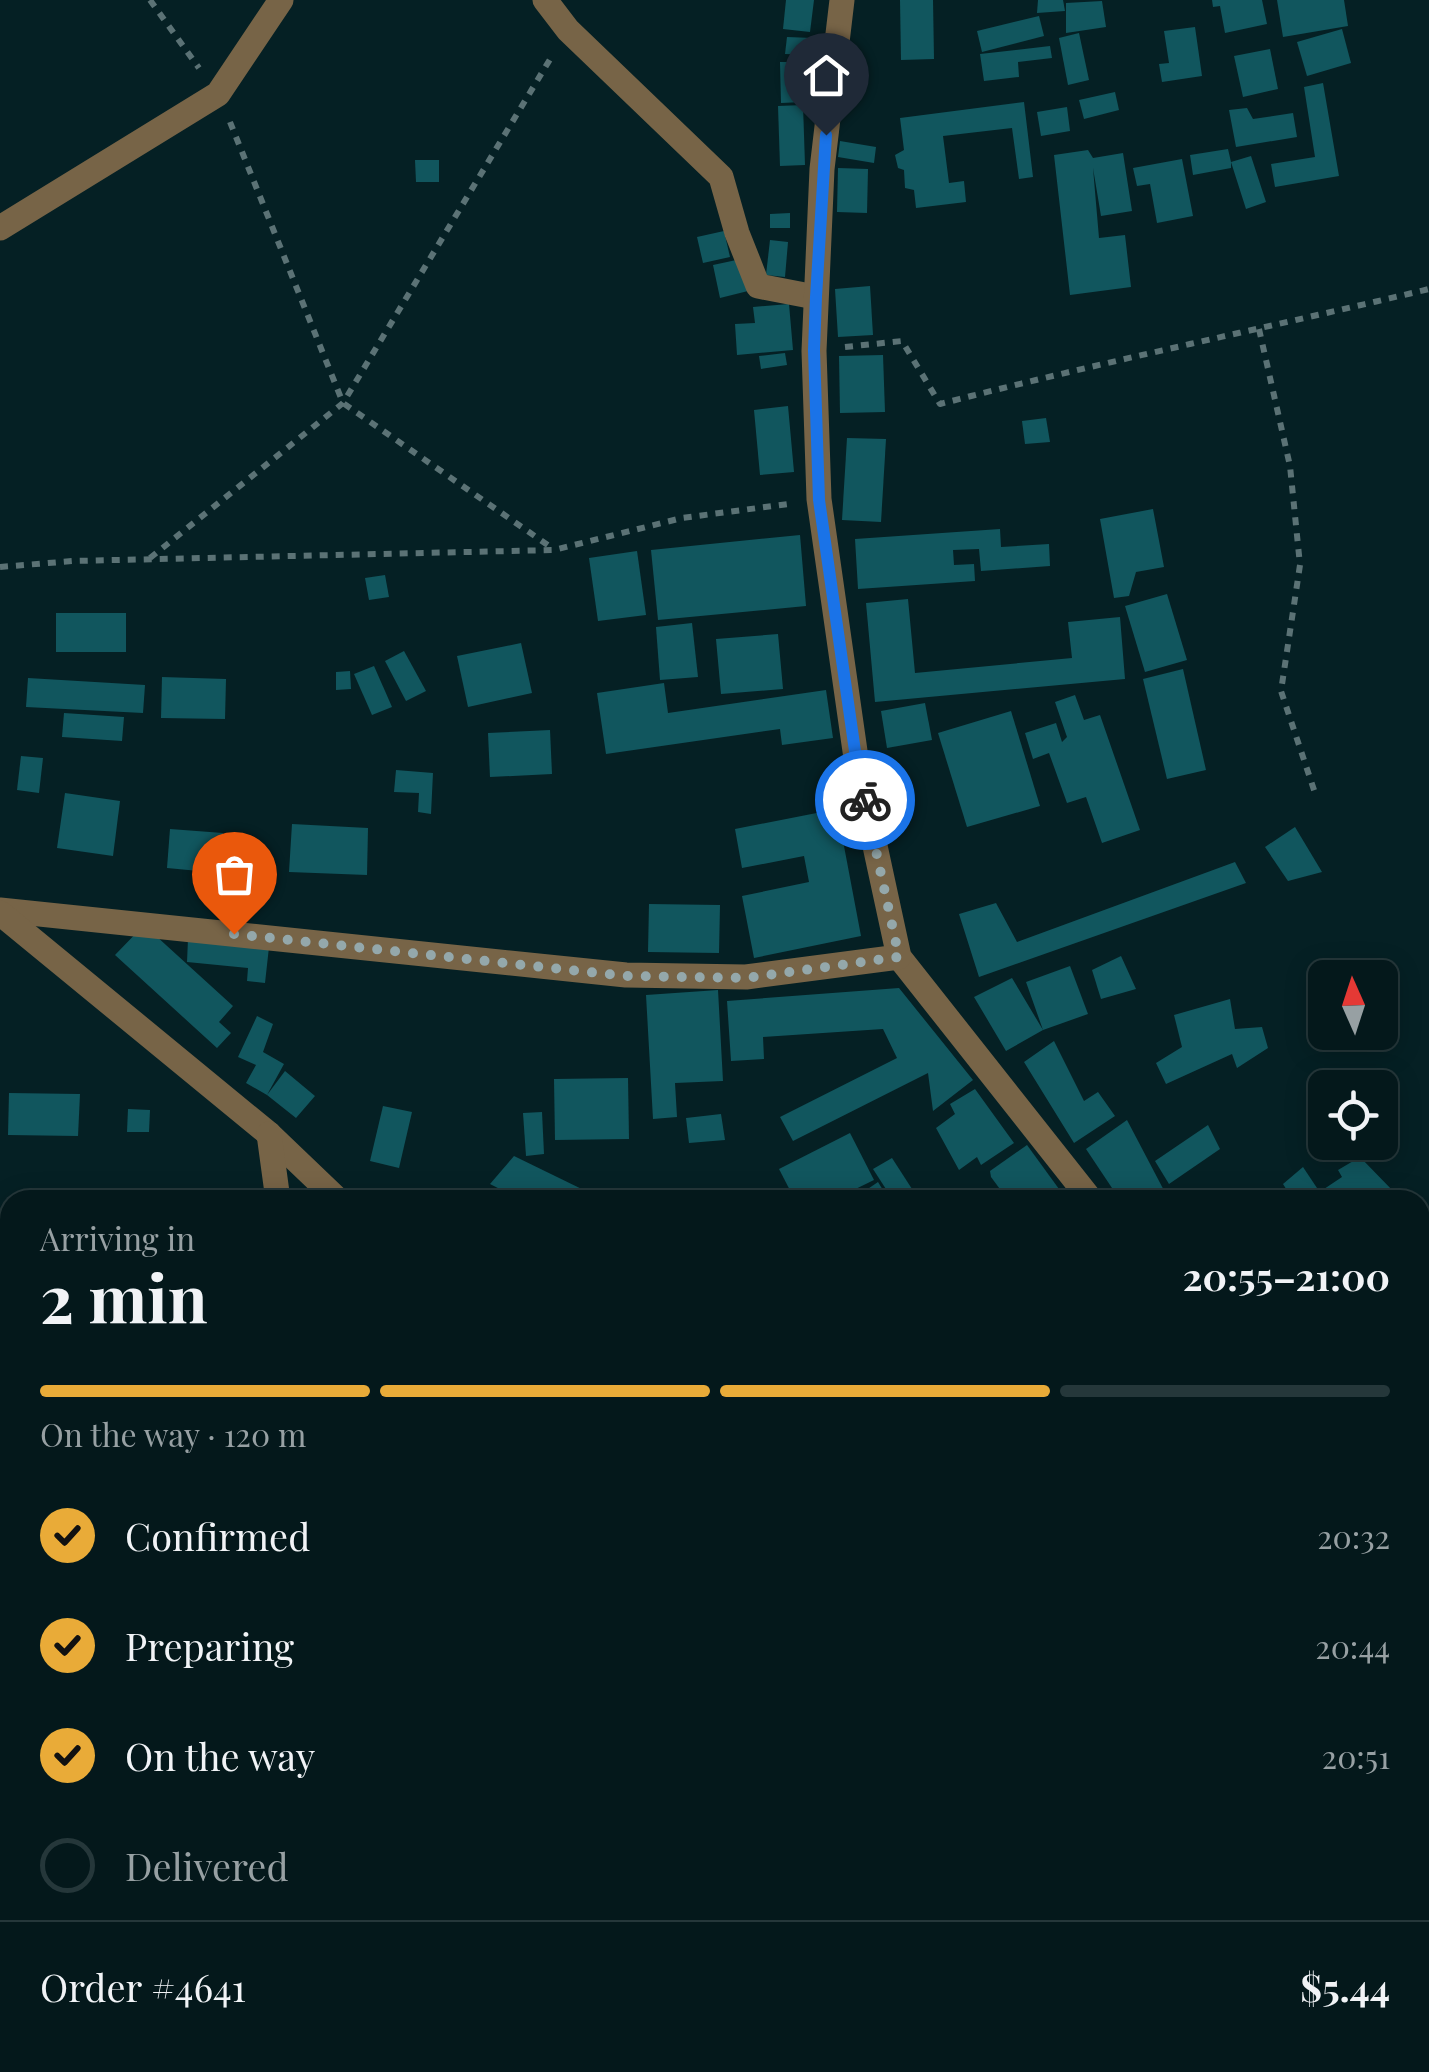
<!DOCTYPE html>
<meta charset="utf-8">
<style>
:root{--surface:#04181b;--page:#0d2124;--text:#f1f3f6;--muted:#97a0a3;--line:#25373a;--accent:#e9ab38}
body{margin:0;font-family:"Playfair Display",serif;background:var(--page);color:var(--text);height:100vh;display:flex;flex-direction:column;font-size:38px;white-space:nowrap}
*{box-sizing:border-box;margin:0}
p{font-size:32px;color:var(--muted)}
.icon{flex:none;width:55px;height:55px;fill:none;stroke:currentColor;stroke-width:2;stroke-linecap:round;stroke-linejoin:round}
.map{position:relative;flex:1;overflow:hidden}
.sheet{position:absolute;left:0px;top:1190px;width:1430px;height:882px;display:flex;flex-direction:column;background:var(--surface);border-radius:30px 30px 0 0;box-shadow:0 5px 25px #0003,0 0 0 2px var(--line)}
.sheet>*{flex:none}
.needle{width:65px;rotate:357deg}
.buttons{position:absolute;left:1308px;top:960px;display:grid;gap:20px}
.buttons a{display:grid;place-items:center;width:90px;height:90px;border-radius:15px;background:var(--surface);box-shadow:0 5px 25px #0003,0 0 0 2px var(--line);font-size:50px}
.pin{position:absolute;display:grid;place-items:center;width:85px;height:85px;color:#fff;margin:-102px -42px;border-radius:50% 50% 50% 0;rotate:-45deg;box-shadow:0 0 10px #0007}
.pin .icon{rotate:45deg}
.courier{position:absolute;display:grid;place-items:center;width:100px;height:100px;margin:-50px;border:8px solid #1a73e8;border-radius:50%;background:#fff;color:#222;box-shadow:0 2px 12px #0007}
.summary em{font-style:normal;font-weight:700}
.summary div{display:flex;flex-direction:column-reverse}
.summary{display:flex;align-items:center;justify-content:space-between;height:170px;padding:0 40px}
h1{font-size:65px;font-weight:700;line-height:75px}
.bar{display:grid;grid-template-columns:repeat(4,1fr);gap:15px 10px;align-content:center;height:120px;padding:0 40px}
.bar i{height:12px;border-radius:8px;background:var(--line)}
.bar .current{background:var(--accent)}
.bar p{grid-column:span 4}
.line{display:flex;align-items:center;gap:25px;padding:0 40px;border-top:2px solid var(--line)}
.line div{flex:1}
ol{padding:0 40px;list-style:none}
li{display:flex;align-items:center;gap:30px;height:110px}
li p{margin-inline-start:auto}
li .icon{padding:10px;border-radius:50%;background:var(--accent);color:#111;stroke-width:4}
li:last-child{color:var(--muted)}
li i{width:55px;height:55px;border:5px solid var(--line);border-radius:50%}
.map>svg:first-child{display:block}
</style>
<div class="map">
<svg width="1429" height="2072" viewBox="0 0 1429 2072">
<rect width="100%" height="100%" fill="#052024"/>
<g fill="#11565e">
<polygon points="786,0 814,0 810,32 783,29"/>
<polygon points="900,0 933,0 934,59 901,60"/>
<polygon points="1038,0 1063,0 1065,11 1037,13"/>
<polygon points="1212,0 1262,0 1267,24 1225,33 1220,6 1213,7"/>
<polygon points="1277,0 1344,0 1348,26 1283,37"/>
<polygon points="1102,1 1106,27 1066,33 1066,3"/>
<polygon points="1039,16 1044,36 982,52 977,31"/>
<polygon points="1195,27 1202,76 1162,82 1159,64 1169,63 1164,31"/>
<polygon points="1342,29 1351,63 1307,76 1297,42"/>
<polygon points="1079,33 1089,80 1068,85 1059,38"/>
<polygon points="787,37 813,38 813,55 785,54"/>
<polygon points="1050,46 1052,58 1018,62 1019,77 984,81 980,54"/>
<polygon points="1270,49 1278,89 1243,97 1234,56"/>
<polygon points="780,62 802,62 803,102 781,103"/>
<polygon points="1323,83 1339,176 1275,187 1271,164 1315,157 1304,87"/>
<polygon points="1115,92 1119,110 1084,119 1079,100"/>
<polygon points="1024,102 1033,177 1019,179 1012,128 943,136 949,183 964,181 966,202 916,208 914,190 905,188 904,170 898,168 895,155 904,150 900,118"/>
<polygon points="803,105 805,165 780,166 778,106"/>
<polygon points="1067,107 1070,131 1041,136 1037,112"/>
<polygon points="1247,108 1253,119 1293,113 1297,137 1236,147 1229,110"/>
<polygon points="840,141 876,147 874,163 838,157"/>
<polygon points="1228,149 1231,162 1251,156 1266,202 1246,209 1231,162 1231,168 1193,175 1190,155"/>
<polygon points="1088,150 1093,158 1123,153 1132,211 1101,216 1093,168 1099,238 1125,235 1131,287 1070,295 1054,155"/>
<polygon points="1182,159 1193,216 1157,223 1150,184 1137,186 1133,168"/>
<polygon points="415,160 439,160 439,182 416,182"/>
<polygon points="838,168 868,169 867,213 837,212"/>
<polygon points="790,213 790,228 770,228 770,214"/>
<polygon points="724,231 730,257 703,263 697,237"/>
<polygon points="770,240 788,242 785,277 766,275"/>
<polygon points="741,259 748,291 720,298 713,265"/>
<polygon points="870,286 873,335 838,337 835,289"/>
<polygon points="789,304 793,350 737,355 735,324 755,323 753,307"/>
<polygon points="785,353 787,365 761,369 759,356"/>
<polygon points="883,355 885,412 840,413 839,356"/>
<polygon points="788,406 794,472 760,475 754,410"/>
<polygon points="1046,418 1050,442 1025,444 1022,421"/>
<polygon points="847,438 886,439 881,522 842,520"/>
<polygon points="1153,509 1164,567 1136,572 1129,596 1114,598 1100,519"/>
<polygon points="1000,529 1001,547 1049,544 1050,566 981,571 979,549 953,550 954,565 974,564 975,581 858,589 855,539"/>
<polygon points="800,535 806,606 658,620 651,550"/>
<polygon points="637,551 646,615 598,621 589,558"/>
<polygon points="385,575 389,597 369,600 365,578"/>
<polygon points="1167,594 1187,660 1145,672 1125,606"/>
<polygon points="908,599 915,673 1072,658 1068,622 1120,617 1125,679 875,702 866,603"/>
<rect x="56" y="613" width="70" height="39"/>
<polygon points="692,623 698,677 660,680 656,627"/>
<polygon points="778,634 783,689 721,694 716,639"/>
<polygon points="521,643 532,693 468,707 457,656"/>
<polygon points="404,651 426,691 406,701 385,661"/>
<polygon points="374,666 392,707 372,715 354,674"/>
<polygon points="1183,669 1206,770 1167,779 1143,679"/>
<polygon points="350,671 351,689 336,690 336,672"/>
<polygon points="162,677 226,679 225,719 161,718"/>
<polygon points="28,678 145,685 143,713 26,707"/>
<polygon points="664,683 668,713 826,690 833,738 782,745 780,729 606,754 597,693"/>
<polygon points="1075,695 1084,720 1100,715 1140,830 1102,843 1086,797 1067,803 1049,753 1033,759 1025,733 1056,723 1062,742 1067,737 1055,702"/>
<polygon points="925,703 932,740 887,748 881,711"/>
<polygon points="1011,711 1040,806 967,827 938,733"/>
<polygon points="64,713 124,717 122,741 62,737"/>
<polygon points="550,730 552,774 490,777 488,733"/>
<polygon points="21,756 43,758 39,793 17,790"/>
<polygon points="396,770 433,773 431,814 418,812 419,793 394,792"/>
<polygon points="65,793 120,801 113,856 57,848"/>
<polygon points="837,809 861,936 754,958 742,896 809,882 804,856 742,868 735,829"/>
<polygon points="292,824 368,828 367,875 289,872"/>
<polygon points="1295,827 1322,872 1288,881 1265,847"/>
<polygon points="170,829 223,833 220,873 167,868"/>
<polygon points="1235,862 1246,883 979,977 959,914 996,903 1017,942"/>
<polygon points="649,904 720,905 719,953 648,952"/>
<polygon points="144,925 233,1006 219,1022 231,1033 217,1048 115,955"/>
<polygon points="188,939 269,947 265,983 247,981 248,968 187,962"/>
<polygon points="1121,956 1136,989 1101,999 1092,970"/>
<polygon points="1070,966 1088,1014 1043,1030 1006,1051 974,997 1012,978 1043,1030 1026,982"/>
<polygon points="899,988 973,1080 933,1111 928,1073 793,1141 780,1117 897,1058 883,1029 763,1037 764,1059 731,1061 727,1001"/>
<polygon points="718,990 723,1081 675,1083 677,1117 653,1119 646,995"/>
<polygon points="1230,999 1235,1029 1262,1027 1268,1048 1237,1068 1232,1054 1166,1084 1156,1063 1182,1047 1174,1015"/>
<polygon points="257,1016 273,1024 263,1052 284,1064 267,1095 285,1071 315,1096 296,1118 267,1095 246,1083 256,1065 238,1057"/>
<polygon points="1054,1041 1084,1101 1098,1092 1115,1116 1074,1143 1024,1062"/>
<polygon points="628,1078 629,1139 555,1140 554,1079"/>
<polygon points="975,1089 1014,1143 981,1165 977,1157 959,1170 936,1128 955,1114 950,1104"/>
<polygon points="9,1093 80,1094 78,1136 8,1135"/>
<polygon points="383,1106 412,1112 399,1168 370,1161"/>
<polygon points="128,1109 150,1110 149,1132 127,1132"/>
<polygon points="542,1112 544,1154 526,1156 523,1113"/>
<polygon points="721,1114 725,1140 689,1143 686,1118"/>
<polygon points="1127,1120 1169,1200 1120,1200 1086,1149"/>
<polygon points="1208,1125 1220,1149 1169,1184 1155,1161"/>
<polygon points="850,1133 874,1180 833,1200 795,1200 779,1169"/>
<polygon points="1027,1145 1067,1200 1008,1200 991,1177 990,1171"/>
<polygon points="514,1156 594,1195 591,1200 521,1200 490,1184"/>
<polygon points="1360,1157 1394,1192 1382,1200 1333,1200 1324,1189 1342,1177 1338,1170"/>
<polygon points="892,1158 912,1189 893,1200 873,1169"/>
<polygon points="1303,1167 1325,1200 1293,1200 1283,1184"/>
<polygon points="878,1182 889,1200 858,1200 856,1197"/>
<polygon points="1420,1225 1429,1239 1429,1295 1426,1298 1420,1288"/>
<rect x="0" y="1290" width="10" height="45"/>
<rect x="0" y="1376" width="10" height="22"/>
<rect x="0" y="1418" width="10" height="39"/>
<polygon points="10,1878 10,1922 0,1922 0,1879"/>
<rect x="0" y="1963" width="10" height="43"/>
<polygon points="1424,2042 1429,2072 1385,2072 1383,2062 1420,2062 1420,2043"/>
<polygon points="873,2062 902,2062 905,2072 876,2072"/>
<polygon points="1156,2062 1189,2062 1190,2072 1157,2072"/>
<polygon points="1230,2062 1283,2062 1284,2072 1232,2072"/>
</g>
<g fill="none" stroke-linecap="round" stroke-linejoin="round">
<g stroke="#5b7275" stroke-width="6" stroke-dasharray="8 8" stroke-linecap="butt">
<polyline points="150,0 199,68"/>
<polyline points="230,122 343,403 552,548"/>
<polyline points="1259,329 1290,466 1300,565 1281,691 1316,796"/>
<path d="M845 347 902 341 940 404C1102 362 1266 328 1429 289"/>
<polyline points="150,558 343,403 552,56"/>
<polyline points="0,567 73,561 554,550 682,518 788,504"/>
</g>
<g stroke="#776447" stroke-width="25">
<polyline points="545,0 568,30 721,177 737,233 758,286 815,297"/>
<polyline points="842,0 822,169 814,351 819,499 856,758 899,957 1091,1200"/>
<polyline points="0,228 218,94 281,0"/>
<polyline points="0,910 626,975 746,977 899,957"/>
<polyline points="0,913 269,1134 338,1200"/>
<polyline points="269,1134 278,1200"/>
<polyline points="0,1356 10,1356"/>
<polyline points="1420,1631 1429,1645"/>
</g>
<g stroke="#faca7e" stroke-width="30">
<polyline points="1420,1826 1429,1823"/>
<polyline points="0,2068 266,2062"/>
</g>
</g>
<g fill="none" stroke-linecap="round" stroke-linejoin="round">
<polyline stroke="#94a8ab" stroke-width="10" stroke-dasharray="0 18" points="234,934 626,976 746,978 899,957 865,800"/>
<polyline stroke="#1a73e8" stroke-width="12" points="826,135 816,297 814,350 819,500 856,758 865,800"/>
</g>
</svg>
<div class="buttons">
<a><svg class="needle" viewBox="-14 -14 28 28"><path d="M0-13l5 13h-10z" fill="#e53935"/><path d="M0 13l5-13h-10z" fill="#97a0a3"/></svg></a>
<a><svg class="icon" aria-label="locate" viewBox="0 0 24 24"><circle cx="12" cy="12" r="6"/><path d="M12 2v4M12 18v4M2 12h4M18 12h4"/></svg></a>
</div>
<div class="pin" style="left:234px;top:934px;background:#ea580c"><svg class="icon" aria-label="bag" viewBox="0 0 24 24"><path d="M5 8h14l-1 12H6zM9 8a3 3 0 0 1 6 0"/></svg></div>
<div class="pin" style="left:826px;top:135px;background:#1f2937"><svg class="icon" aria-label="home" viewBox="0 0 24 24"><path d="M3 11l9-7 9 7M6 9v11h12V9"/></svg></div>
<div class="courier" style="left:865px;top:800px"><svg class="icon" aria-label="bike" viewBox="0 0 24 24"><circle cx="6" cy="16" r="4"/><circle cx="18" cy="16" r="4"/><path d="M6 16l4-8h5l3 8M10 8l3 8H6M13 5h3"/></svg></div>
<section class="sheet">
<div class="summary"><div><h1>2 min</h1><p>Arriving in</p></div><em>20:55–21:00</em></div>
<div class="bar"><i class="current"></i><i class="current"></i><i class="current"></i><i></i><p>On the way · 120 m</p></div>
<ol>
<li><svg class="icon" aria-label="check" viewBox="0 0 24 24"><path d="M5 12l5 5 9-10"/></svg>Confirmed<p>20:32</p></li>
<li><svg class="icon" aria-label="check" viewBox="0 0 24 24"><path d="M5 12l5 5 9-10"/></svg>Preparing<p>20:44</p></li>
<li><svg class="icon" aria-label="check" viewBox="0 0 24 24"><path d="M5 12l5 5 9-10"/></svg>On the way<p>20:51</p></li>
<li><i></i>Delivered</li>
</ol>
<div class="line" style="height:130px"><div>Order #4641</div><b>$5.44</b></div>
</section>
</div>
